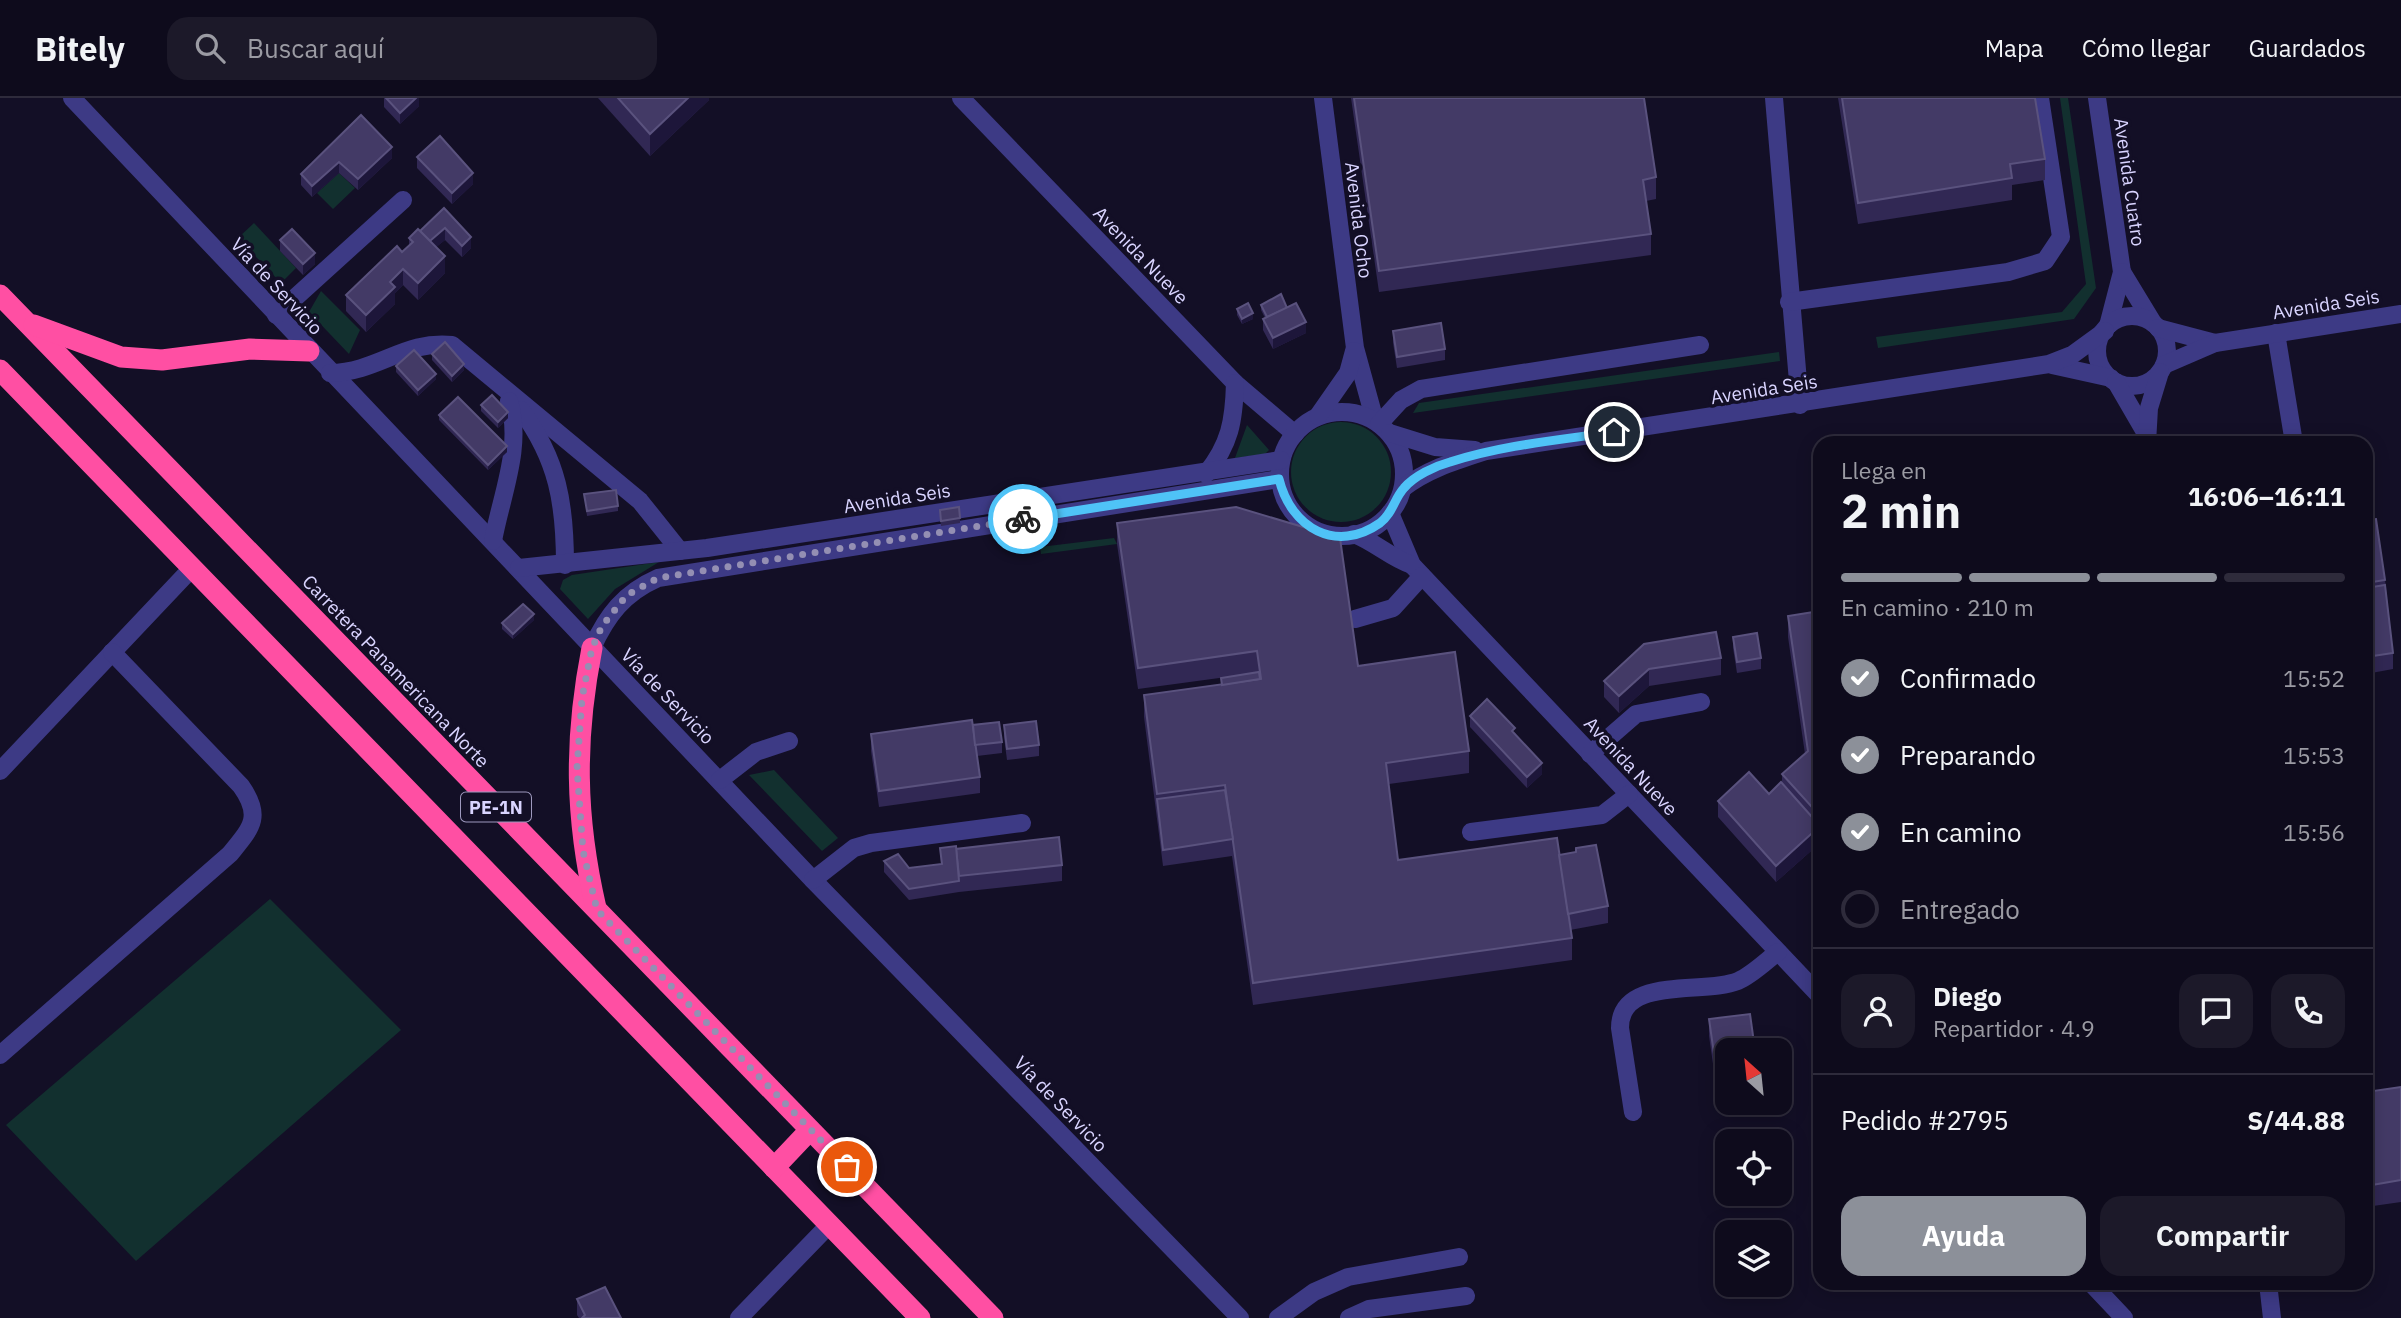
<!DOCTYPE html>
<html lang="es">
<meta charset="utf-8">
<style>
:root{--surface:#0e0b1c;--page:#1c1929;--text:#f1f3f6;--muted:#9b9ba3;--line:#2e2b3b;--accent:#8c9099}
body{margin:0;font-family:"IBM Plex Sans",sans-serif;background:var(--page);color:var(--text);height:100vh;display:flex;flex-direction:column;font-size:26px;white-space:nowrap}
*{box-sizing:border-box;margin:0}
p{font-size:23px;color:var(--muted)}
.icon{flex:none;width:38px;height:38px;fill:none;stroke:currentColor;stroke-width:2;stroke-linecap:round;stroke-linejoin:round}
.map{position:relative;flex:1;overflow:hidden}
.details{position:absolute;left:1813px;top:338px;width:560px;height:854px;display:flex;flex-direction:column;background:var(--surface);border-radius:21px;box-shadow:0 4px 18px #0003,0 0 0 2px var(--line)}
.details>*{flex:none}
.needle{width:46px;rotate:333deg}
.buttons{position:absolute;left:1715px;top:940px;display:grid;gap:14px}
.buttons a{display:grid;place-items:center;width:77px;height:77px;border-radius:14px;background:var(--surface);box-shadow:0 4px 18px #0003,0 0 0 2px var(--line);font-size:35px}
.pin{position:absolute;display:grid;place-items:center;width:60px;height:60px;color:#fff;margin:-30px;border:4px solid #fff;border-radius:50%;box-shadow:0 2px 7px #0007}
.courier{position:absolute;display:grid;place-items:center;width:70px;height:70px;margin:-35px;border:5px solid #4fc3f7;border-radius:50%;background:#fff;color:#222;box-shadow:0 2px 9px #0007}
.headline em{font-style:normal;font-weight:800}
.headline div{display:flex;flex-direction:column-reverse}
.headline{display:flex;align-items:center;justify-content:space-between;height:119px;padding:0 28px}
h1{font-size:46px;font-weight:800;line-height:52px}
.bar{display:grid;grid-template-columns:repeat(4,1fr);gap:10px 7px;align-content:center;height:84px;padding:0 28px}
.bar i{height:9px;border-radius:5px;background:var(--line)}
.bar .active{background:var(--accent)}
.bar p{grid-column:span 4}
.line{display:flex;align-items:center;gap:18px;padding:0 28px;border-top:2px solid var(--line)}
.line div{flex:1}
.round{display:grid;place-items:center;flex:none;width:74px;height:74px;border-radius:21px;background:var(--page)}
ol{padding:0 28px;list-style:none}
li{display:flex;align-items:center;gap:21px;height:77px}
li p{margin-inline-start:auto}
li .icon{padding:7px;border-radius:50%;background:var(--accent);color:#fff;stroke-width:4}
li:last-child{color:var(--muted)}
li i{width:38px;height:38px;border:4px solid var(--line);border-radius:50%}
.action{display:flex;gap:14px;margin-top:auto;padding:14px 28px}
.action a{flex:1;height:80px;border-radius:21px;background:var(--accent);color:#fff;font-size:28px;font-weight:800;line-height:80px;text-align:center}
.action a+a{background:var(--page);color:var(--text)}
header{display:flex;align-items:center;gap:42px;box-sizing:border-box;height:98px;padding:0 35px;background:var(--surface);border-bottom:2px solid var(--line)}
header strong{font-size:33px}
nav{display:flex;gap:38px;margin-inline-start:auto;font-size:24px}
.search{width:490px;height:63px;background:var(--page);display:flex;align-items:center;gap:18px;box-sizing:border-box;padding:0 24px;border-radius:21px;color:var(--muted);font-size:26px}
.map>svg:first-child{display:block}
</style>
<header>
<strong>Bitely</strong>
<div class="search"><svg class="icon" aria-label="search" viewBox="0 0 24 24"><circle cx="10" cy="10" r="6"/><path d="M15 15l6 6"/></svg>Buscar aquí</div>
<nav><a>Mapa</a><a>Cómo llegar</a><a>Guardados</a></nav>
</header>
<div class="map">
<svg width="2401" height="1220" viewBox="0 0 2401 1220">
<rect width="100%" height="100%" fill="#130f26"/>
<g fill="#12302f">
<polygon points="2060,0 2068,0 2096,190 2074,221 1878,250 1876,239 2062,214 2086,186"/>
<polygon points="339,75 355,90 333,111 317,95"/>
<polygon points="254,125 296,170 281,185 238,140"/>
<polygon points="321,193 360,232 349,256 309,214"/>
<polygon points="1779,254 1780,263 1413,315 1419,305"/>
<circle cx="1341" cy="374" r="50"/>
<polygon points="1247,327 1269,352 1265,356 1235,360"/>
<polygon points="1114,440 1117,446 1041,456 1040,449"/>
<polygon points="659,464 615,491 588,521 560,491 563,482 572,477"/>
<polygon points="774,672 838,740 822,753 749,677"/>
<polygon points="270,801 401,932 136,1163 6,1027"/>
</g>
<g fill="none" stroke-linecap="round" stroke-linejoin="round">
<g stroke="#3d3a85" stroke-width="18">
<polyline points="72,0 813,782 1240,1220"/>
<polyline points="961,0 1235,285 1295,336"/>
<polyline points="1323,0 1355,250 1375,323"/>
<polyline points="1774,0 1800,307"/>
<polyline points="2097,0 2122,174 2108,228"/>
<polyline points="2122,174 2153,225"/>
<polyline points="1789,204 2008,174 2045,163 2061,139 2040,0"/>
<polyline points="276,217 403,102"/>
<circle cx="2132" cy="253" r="35"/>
<polyline points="2158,230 2215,245"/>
<polyline points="2276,235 2294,345"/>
<polyline points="2052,267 2111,280"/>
<polyline points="2164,267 2215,245 2401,216"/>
<path d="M330 275C379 274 404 242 452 247L640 403 680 453"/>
<polyline points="2116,284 2145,334"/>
<path d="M521 312C558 362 565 406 565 467"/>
<circle cx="1342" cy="376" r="62"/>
<polyline points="1318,318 1348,275 1354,253"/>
<polyline points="1379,326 1401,302 1421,291 1700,247"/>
<polyline points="1390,335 1435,349 1475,352"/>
<polyline points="2147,345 2149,310 2160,274"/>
<path d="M1206 376C1230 346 1234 323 1235 285"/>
<path d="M1403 390C1428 371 1455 363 1486 353L2049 266 2072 257 2105 233"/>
<polyline points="1390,415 1412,467 1820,898"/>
<path d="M1354 436C1375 444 1391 460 1412 467"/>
<path d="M493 443C501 398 523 349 509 303"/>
<polyline points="519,470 707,450 1281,362"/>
<polyline points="1355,521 1393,510 1422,478"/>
<path d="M592 550C607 517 624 495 658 480L1279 381"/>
<polyline points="1590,656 1636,616 1701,604"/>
<polyline points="0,673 192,470"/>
<polyline points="720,682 756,654 789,643"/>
<polyline points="1471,734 1602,717 1629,696"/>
<polyline points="813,782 854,750 871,745 1022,725"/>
<path d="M0 957 230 756C251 730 263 719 241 688L112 554"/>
<path d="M1633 1014 1620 930C1620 877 1704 897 1738 883 1752 877 1766 863 1778 854"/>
<polyline points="2091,1185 2124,1220"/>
<polyline points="2268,1185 2272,1220"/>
<polyline points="739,1220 829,1127"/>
<polyline points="1278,1220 1314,1194 1348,1179 1459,1159"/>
<polyline points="1349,1220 1369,1211 1466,1198"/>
</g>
<g stroke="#ff4fa3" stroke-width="21">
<polyline points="0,197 993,1220"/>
<polyline points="34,227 121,259 162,262 250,251 309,253"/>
<polyline points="0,272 920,1220"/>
<path d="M592 550C574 642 575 719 596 810"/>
<polyline points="774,1070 810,1032"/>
</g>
</g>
<g fill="#312854">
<polygon points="384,0 419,0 419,8 400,26 384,9"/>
<polygon points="598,0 709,0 709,2 650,58"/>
<polygon points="1351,0 1644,0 1656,79 1656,101 1646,103 1651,136 1651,157 1379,194"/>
<polygon points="1838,0 2035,0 2045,61 2045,82 2012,87 2012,102 1858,126"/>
<polygon points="392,49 392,60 358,92 339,75 312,99 301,87 301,76"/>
<polygon points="417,59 473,86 452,106 417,70"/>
<polygon points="444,110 471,150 462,159 445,142 436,149 445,175 418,202 403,187 395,195 395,206 366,234 346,213 346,197 402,154 409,148 409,140 420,133"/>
<polygon points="280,142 315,166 303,177 280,153"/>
<polygon points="1261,207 1287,210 1306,235 1273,251 1263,232 1263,221 1265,220 1261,212"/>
<polygon points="1237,211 1253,221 1242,226 1237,217"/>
<polygon points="1393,233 1445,251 1445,262 1397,270 1393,245"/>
<polygon points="432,256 464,272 452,284 432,262"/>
<polygon points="396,268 436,281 418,298 396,274"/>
<polygon points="481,307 508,320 498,330 481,313"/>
<polygon points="439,317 507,354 488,372 439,322"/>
<polygon points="584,396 618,408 618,413 587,418"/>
<polygon points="940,412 960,420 960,425 941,428"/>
<polygon points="2366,422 2385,482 2393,555 2393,571 2366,576"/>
<polygon points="1117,425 1358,568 1469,653 1469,675 1389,686 1398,762 1559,757 1608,808 1608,825 1570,832 1572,840 1572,862 1253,907 1232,758 1163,768 1144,619 1144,597 1221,587 1221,580 1234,578 1138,591 1117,446"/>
<polygon points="1820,513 1820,745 1776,784 1718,719 1718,703 1769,696 1782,685 1782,676 1805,656 1788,539 1788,518"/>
<polygon points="534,522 513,541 502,531 502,525"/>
<polygon points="1733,539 1761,560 1761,571 1737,575 1733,550"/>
<polygon points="1644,546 1721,560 1721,577 1649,588 1619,615 1604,599 1604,583"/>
<polygon points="1470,618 1515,635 1542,676 1527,690 1470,629"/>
<polygon points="973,627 1002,644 1002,655 977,658 980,679 980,695 879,709 871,653 871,636"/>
<polygon points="1004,627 1039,647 1039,658 1007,662 1004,639"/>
<polygon points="940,750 956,751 1062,767 1062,783 959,794 909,802 884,774 884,763 909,770 941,766"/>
<polygon points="1709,921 1727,952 1727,1004 1761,1004 1761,1009 1720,1015 1709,938"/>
<polygon points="2401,989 2401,1104 2366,1109 2366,994"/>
<polygon points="577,1201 621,1220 579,1220 577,1217"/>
</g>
<g fill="#1d163a">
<polygon points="416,0 419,0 419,8 400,26 400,15"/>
<polygon points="688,0 709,0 709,2 650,58 650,36"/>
<polygon points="392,49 392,60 358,92 358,81"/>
<polygon points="339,64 339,75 312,99 312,88"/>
<polygon points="473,75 473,86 452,106 452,95"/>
<polygon points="445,130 445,142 427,157 427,146"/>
<polygon points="471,139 471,150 462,159 462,148"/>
<polygon points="315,155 315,166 303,177 303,166"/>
<polygon points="445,158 445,175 418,202 418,185"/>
<polygon points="403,171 403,187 395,195 395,206 366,234 366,217 390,184"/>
<polygon points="1253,215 1253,221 1242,226 1242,221"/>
<polygon points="1306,224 1306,235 1273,251 1273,240"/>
<polygon points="464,266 464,272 452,284 452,278"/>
<polygon points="436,276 436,281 418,298 418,292"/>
<polygon points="508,314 508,320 498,330 498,324"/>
<polygon points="507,348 507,354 488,372 488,367"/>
<polygon points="534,516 534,522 513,541 513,536"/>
<polygon points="1649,571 1649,588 1619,615 1619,598"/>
<polygon points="1542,665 1542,676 1527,690 1527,679"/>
<polygon points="1820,728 1820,745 1776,784 1776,768"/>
</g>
<g fill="#433a66" stroke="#5a527e" stroke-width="2">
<polygon points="386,0 416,0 400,15"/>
<polygon points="618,0 688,0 650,36"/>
<polygon points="1354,0 1644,0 1656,79 1643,82 1651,136 1379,173"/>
<polygon points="1842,0 2035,0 2045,61 2010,66 2012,80 1858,105"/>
<polygon points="361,17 392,49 358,81 339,64 312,88 301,76"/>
<polygon points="440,38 473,75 452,95 417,59"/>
<polygon points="444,110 471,139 462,148 445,130 430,143 420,133"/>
<polygon points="292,131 315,155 303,166 280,142"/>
<polygon points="418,131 445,158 418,185 403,171 390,184 395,189 366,217 346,197 397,148 402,154 413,144 409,140"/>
<polygon points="1281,196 1287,210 1267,219 1261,207"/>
<polygon points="1248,205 1253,215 1242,221 1237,211"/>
<polygon points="1296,205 1306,224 1273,240 1263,221"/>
<polygon points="1441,225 1445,251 1397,259 1393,233"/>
<polygon points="445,244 464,266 452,278 432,256"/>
<polygon points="414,252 436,276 418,292 396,268"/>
<polygon points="492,297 508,314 498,324 481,307"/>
<polygon points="458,299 507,348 488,367 439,317"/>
<polygon points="616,392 618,408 587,413 584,396"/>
<polygon points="959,409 960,420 941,423 940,412"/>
<polygon points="1236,409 1340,440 1358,568 1455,554 1469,653 1386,665 1398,762 1557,740 1572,840 1253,885 1225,687 1157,696 1144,597 1261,581 1257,553 1138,570 1117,425"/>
<polygon points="2376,421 2385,482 2366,485 2366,422"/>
<polygon points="2385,487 2393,555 2366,559 2366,490"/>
<polygon points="523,506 534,516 513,536 502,525"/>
<polygon points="1820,513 1820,718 1782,676 1808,653 1788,518"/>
<polygon points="1716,534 1721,560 1649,571 1619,598 1604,583 1644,546"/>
<polygon points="1757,535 1761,560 1737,564 1733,539"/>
<polygon points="1259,574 1260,581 1222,587 1221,580"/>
<polygon points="1487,601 1515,630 1512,633 1542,665 1527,679 1470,618"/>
<polygon points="972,622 980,679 879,693 871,636"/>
<polygon points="1036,623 1039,647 1007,651 1004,627"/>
<polygon points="999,624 1002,644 975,647 973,627"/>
<polygon points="1749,674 1769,696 1781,684 1820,728 1776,768 1718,703"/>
<polygon points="1225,692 1233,741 1163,752 1157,701"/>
<polygon points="1059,739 1062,767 959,778 956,751"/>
<polygon points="1596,747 1608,808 1568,816 1559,757 1576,754 1576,750"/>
<polygon points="956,748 959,783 909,791 884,763 898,756 909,770 942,766 940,750"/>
<polygon points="1750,916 1755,952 1727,952 1727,997 1720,998 1709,921"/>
<polygon points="2401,989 2401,1082 2366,1088 2366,994"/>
<polygon points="605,1189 621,1220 582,1220 585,1217 577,1201"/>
</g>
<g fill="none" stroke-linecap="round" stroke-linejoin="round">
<polyline stroke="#948fb3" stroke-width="7" stroke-dasharray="0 12.6" points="847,1069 597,812 583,753 577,670 582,600 592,550 602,528 627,497 658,480 1023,421"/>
<path stroke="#4fc3f7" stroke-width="9" d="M1023 421 1279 381C1291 430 1336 456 1380 425 1393 415 1394 401 1404 390 1414 378 1435 368 1450 364 1503 347 1559 342 1614 334"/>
</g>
<g text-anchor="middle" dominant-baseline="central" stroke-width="7" stroke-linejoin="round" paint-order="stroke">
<rect fill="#130f26" stroke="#9e99be" stroke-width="2" x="461" y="694.5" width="70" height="29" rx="5"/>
<g font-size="18" font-weight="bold" fill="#d9d4ff">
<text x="496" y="709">PE-1N</text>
</g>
<g font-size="19" fill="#d9d4ff" stroke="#130f26">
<text transform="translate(2130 84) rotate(82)">Avenida Cuatro</text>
<text transform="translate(1359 122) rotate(83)">Avenida Ocho</text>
<text transform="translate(1141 157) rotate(46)">Avenida Nueve</text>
<text transform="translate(277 188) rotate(47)">Vía de Servicio</text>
<text transform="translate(2326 206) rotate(-9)">Avenida Seis</text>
<text transform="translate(1764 291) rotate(-9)">Avenida Seis</text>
<text transform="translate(897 400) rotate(-9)">Avenida Seis</text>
<text transform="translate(396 573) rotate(46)">Carretera Panamericana Norte</text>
<text transform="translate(668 598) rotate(46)">Vía de Servicio</text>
<text transform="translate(1631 668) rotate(47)">Avenida Nueve</text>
<text transform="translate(1061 1006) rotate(46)">Vía de Servicio</text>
</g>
</g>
</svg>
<div class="buttons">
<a><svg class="needle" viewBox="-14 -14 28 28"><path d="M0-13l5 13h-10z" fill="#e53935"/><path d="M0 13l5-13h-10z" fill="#9b9ba3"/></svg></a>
<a><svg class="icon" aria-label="locate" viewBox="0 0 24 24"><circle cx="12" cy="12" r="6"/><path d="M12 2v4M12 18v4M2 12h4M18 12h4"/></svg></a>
<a><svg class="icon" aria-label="layers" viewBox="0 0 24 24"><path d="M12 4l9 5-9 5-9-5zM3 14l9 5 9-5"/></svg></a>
</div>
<div class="pin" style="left:847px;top:1069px;background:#ea580c"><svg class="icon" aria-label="bag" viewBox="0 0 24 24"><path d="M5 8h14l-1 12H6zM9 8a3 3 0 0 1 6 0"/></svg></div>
<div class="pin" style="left:1614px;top:334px;background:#1f2937"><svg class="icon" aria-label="home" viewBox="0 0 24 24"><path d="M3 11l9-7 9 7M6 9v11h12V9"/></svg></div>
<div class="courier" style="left:1023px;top:421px"><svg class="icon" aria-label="bike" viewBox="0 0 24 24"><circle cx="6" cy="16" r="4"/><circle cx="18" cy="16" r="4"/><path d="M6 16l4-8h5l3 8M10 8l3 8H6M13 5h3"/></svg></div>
<section class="details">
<div class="headline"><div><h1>2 min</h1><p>Llega en</p></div><em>16:06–16:11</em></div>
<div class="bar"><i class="active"></i><i class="active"></i><i class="active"></i><i></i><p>En camino · 210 m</p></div>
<ol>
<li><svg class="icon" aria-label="check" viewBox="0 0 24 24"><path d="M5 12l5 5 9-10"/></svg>Confirmado<p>15:52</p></li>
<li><svg class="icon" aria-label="check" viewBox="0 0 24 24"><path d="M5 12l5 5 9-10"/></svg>Preparando<p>15:53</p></li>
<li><svg class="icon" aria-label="check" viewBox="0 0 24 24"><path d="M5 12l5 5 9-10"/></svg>En camino<p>15:56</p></li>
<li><i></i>Entregado</li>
</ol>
<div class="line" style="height:126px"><a class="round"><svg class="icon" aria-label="person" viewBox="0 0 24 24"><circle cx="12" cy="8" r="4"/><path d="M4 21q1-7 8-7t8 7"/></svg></a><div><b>Diego</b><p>Repartidor · 4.9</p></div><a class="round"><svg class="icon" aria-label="chat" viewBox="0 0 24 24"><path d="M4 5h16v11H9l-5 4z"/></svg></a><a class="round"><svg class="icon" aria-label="phone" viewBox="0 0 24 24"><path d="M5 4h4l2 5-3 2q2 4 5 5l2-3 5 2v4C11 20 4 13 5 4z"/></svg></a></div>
<div class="line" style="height:91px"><div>Pedido #2795</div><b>S/44.88</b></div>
<div class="action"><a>Ayuda</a><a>Compartir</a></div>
</section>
</div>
